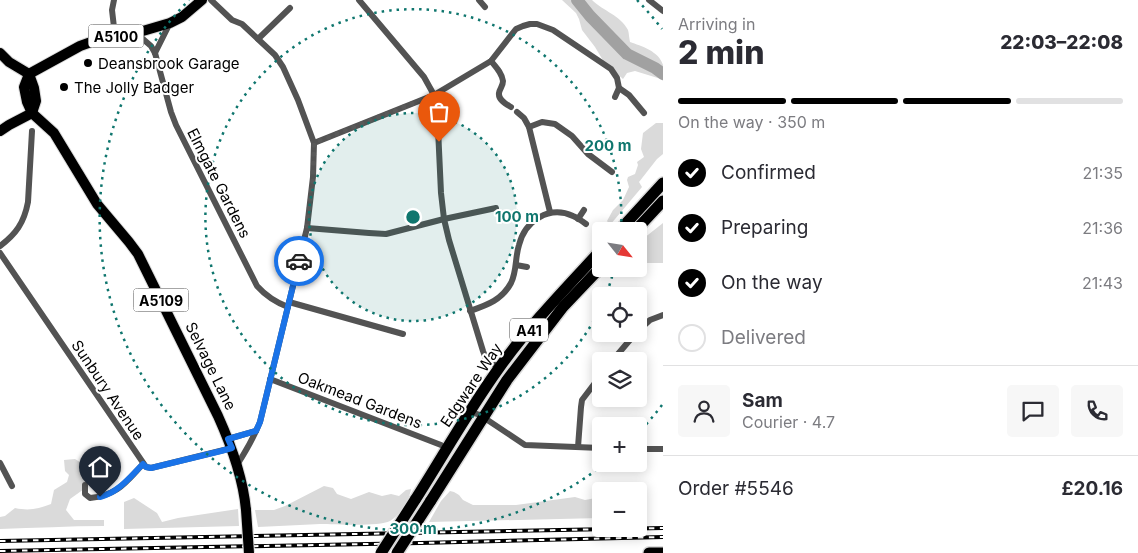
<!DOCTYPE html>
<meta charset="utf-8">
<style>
:root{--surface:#fff;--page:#f7f7f7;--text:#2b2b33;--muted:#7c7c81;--line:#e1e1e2;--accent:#000}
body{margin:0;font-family:Inter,sans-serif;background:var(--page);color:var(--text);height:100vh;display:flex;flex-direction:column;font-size:19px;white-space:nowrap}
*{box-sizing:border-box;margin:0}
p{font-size:16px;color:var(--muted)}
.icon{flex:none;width:28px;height:28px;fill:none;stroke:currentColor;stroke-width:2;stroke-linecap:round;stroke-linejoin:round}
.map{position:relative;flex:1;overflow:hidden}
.sheet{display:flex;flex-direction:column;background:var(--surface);width:475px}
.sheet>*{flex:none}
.needle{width:32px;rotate:120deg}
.buttons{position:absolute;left:592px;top:222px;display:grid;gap:10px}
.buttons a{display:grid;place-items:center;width:55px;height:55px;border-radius:5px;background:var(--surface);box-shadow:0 2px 12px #0003;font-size:25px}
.pin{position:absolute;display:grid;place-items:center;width:42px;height:42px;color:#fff;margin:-51px -21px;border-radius:50% 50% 50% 0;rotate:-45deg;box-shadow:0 0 5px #0007}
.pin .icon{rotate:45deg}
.courier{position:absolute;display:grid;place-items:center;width:50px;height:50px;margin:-25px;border:4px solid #1a73e8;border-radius:50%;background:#fff;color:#222;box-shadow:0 1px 6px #0007}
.head em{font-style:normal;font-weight:800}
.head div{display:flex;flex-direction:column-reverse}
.head{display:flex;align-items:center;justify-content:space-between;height:85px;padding:0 15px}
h1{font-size:32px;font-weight:800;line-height:38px}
.bar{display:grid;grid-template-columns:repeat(4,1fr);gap:8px 5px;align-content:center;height:60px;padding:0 15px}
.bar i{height:6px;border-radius:4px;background:var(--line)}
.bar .on{background:var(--accent)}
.bar p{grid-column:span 4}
.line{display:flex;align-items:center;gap:12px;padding:0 15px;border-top:1px solid var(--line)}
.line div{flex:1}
.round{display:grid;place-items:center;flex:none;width:52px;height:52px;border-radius:5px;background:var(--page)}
ol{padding:0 15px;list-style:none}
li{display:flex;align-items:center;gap:15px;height:55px}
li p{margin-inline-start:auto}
li .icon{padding:5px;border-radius:50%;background:var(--accent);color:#fff;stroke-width:4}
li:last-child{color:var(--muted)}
li i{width:28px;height:28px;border:2px solid var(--line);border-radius:50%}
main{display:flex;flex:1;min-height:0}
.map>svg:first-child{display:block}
</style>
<main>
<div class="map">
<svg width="663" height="553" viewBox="0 0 663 553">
<rect width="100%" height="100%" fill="#fff"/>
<g fill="#dadada">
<path d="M562 0H592C603 11 620 15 628 30 629 33 629 38 630 42 641 46 659 51 663 65 663 69 663 76 663 81L661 79 635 71 627 73 623 79 604 62 595 47 582 30 579 19 576 13Z"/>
<polygon points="656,123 663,123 663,154 657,159 639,182 642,187 610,225 607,221 613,210 623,200 629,187 627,180 628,177 635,174 638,165 637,162 644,157 641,149 643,133"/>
<polygon points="663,223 663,263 639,263 639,242"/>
<path d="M75 459 91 469 90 478 84 489 70 499 66 510 74 520H104V526C69 526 35 528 0 529V517L5 516 15 508C29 511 38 509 51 504L54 490 67 482 69 475 65 471 64 460Z"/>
<path d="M324 486 333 488 337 494 351 499 369 492 382 496 391 494 399 496 406 490 411 489C410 499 399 516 390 521 379 527 335 524 320 524 300 525 279 526 258 527L255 510H274L285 506Z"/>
<polygon points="450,491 454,492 459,495 463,500 473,505 516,505 575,497 585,500 601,497 601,518 429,522 441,501"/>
<polygon points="134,498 157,513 162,522 178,518 238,509 239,526 124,529 124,502"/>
</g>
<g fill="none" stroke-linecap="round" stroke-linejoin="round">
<polyline stroke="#a1a1a1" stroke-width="12" points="577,0 590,16 627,54 655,68 663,74"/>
<defs>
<g id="primary">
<polyline points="0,53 9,62 29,74 34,88 36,101 32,113"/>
<path d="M29 74 24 87 27 102 32 113 54 133 97 204 129 242 138 254 218 416C232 447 243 477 246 510"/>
<polyline points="29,74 80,46 105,37 136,33 170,23 182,17 202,0"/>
<polyline points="0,131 9,125 32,113"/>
</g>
<g id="highway">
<polyline points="619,231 663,183"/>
<polyline points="635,231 663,201"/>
<path d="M415 500C443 456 468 411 499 368 529 326 566 288 601 250"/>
<polyline points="430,502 507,380 563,307 601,267"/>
<polyline points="649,553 663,553"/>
</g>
</defs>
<use href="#primary" stroke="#dbdbdb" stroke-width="12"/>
<use href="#highway" stroke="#dbdbdb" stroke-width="14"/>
<g stroke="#535353" stroke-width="6">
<polyline points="114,0 112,10 115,36"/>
<path d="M211 0 232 20 242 24 275 55 283 67 298 100 314 143 313 177 307 228 260 422C254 437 246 451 237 465"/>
<polyline points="359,0 424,77 434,95 437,107 441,193 444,219 449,240 483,351 486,359 499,368"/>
<polyline points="479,0 485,7"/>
<polyline points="649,0 663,11"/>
<path d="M136 33 151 46 155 53 171 112 176 125 257 286C266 296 275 302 288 307"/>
<polyline points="258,39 290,8"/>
<polyline points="155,53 170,23"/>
<path d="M491 61C496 67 502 73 503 81 503 86 500 88 499 93 498 100 506 104 511 107"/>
<polyline points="615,97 619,88"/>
<polyline points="517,112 524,118 529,127 550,212"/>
<polyline points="529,127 542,122 555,124 572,136 588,154 612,172"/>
<polyline points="314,143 434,95 491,61 516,29 523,26 530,24 537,24 553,30 611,69 617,78 619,88 629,95 644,113"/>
<polyline points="578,219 584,210"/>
<polyline points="307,228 369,233 386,234 444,219 496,208"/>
<path d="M0 246C16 234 24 223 28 202L32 131"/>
<polyline points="0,253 146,467 151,468 232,448"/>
<polyline points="516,265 527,267"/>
<polyline points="289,302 403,334"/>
<path d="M470 311C487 305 502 300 511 283 517 271 515 257 519 245 525 221 549 205 573 216 578 218 582 221 586 224"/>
<polyline points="639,330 650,320 663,315"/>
<polyline points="612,361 635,334"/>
<polyline points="270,379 441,445"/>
<polyline points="468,416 474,413 480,415 525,445 601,448"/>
<polyline points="228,439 256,431"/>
<polyline points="578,447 581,407 582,400 601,375"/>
<polyline points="639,449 663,449"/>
<polyline points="0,463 12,486"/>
<path d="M85 485V494L90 498C118 495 125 483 143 464"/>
</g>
<use href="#primary" stroke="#000" stroke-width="10"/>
<use href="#highway" stroke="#000" stroke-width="11"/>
<defs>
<g id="rail">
<polyline points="0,541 663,528"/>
<polyline points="0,551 420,543 663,537"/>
</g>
</defs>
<use href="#rail" stroke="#000" stroke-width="4"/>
<use href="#rail" stroke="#fff" stroke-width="2" stroke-dasharray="5.5" stroke-linecap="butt"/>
<defs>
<polyline id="primary-bridge" points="246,510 249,553"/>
<g id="highway-bridge">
<polyline points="381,553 415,500"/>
<polyline points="397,553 430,502"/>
</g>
</defs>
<use href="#primary-bridge" stroke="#dbdbdb" stroke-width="12" stroke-linecap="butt"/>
<use href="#highway-bridge" stroke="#dbdbdb" stroke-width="14" stroke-linecap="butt"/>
<use href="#primary-bridge" stroke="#000" stroke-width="10"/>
<use href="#highway-bridge" stroke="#000" stroke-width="11"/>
</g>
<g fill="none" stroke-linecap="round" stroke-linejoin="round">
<polyline stroke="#595959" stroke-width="5" stroke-dasharray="0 9" points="299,261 307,228 313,177 314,143 434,95 437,107 439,142"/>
<path stroke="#1a73e8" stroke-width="6" d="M100 497C119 492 130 477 143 464L146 467 151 468 221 451 232 448 228 439 256 431 260 422 299 261"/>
</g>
<circle cx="413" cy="217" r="104" fill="#0f766e" fill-opacity=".12"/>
<g fill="none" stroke="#0f766e" stroke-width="2.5" stroke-dasharray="2.5 5">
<circle cx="413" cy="217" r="104"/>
<path d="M614 269A208 208 0 0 1 606 295M601 307A208 208 0 1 1 621 230"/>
<path d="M662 405A312 312 0 0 1 639 432M603 465A312 312 0 0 1 189 0M637 0A312 312 0 0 1 662 29"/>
</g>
<g fill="#000" stroke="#fff" stroke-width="2">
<circle cx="88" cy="63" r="5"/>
<circle cx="64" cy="87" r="5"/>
</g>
<g text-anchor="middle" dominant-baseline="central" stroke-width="4" stroke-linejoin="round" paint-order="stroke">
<g fill="#fff" stroke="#4c4c4c" stroke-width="1">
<rect x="88.5" y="24.5" width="55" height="23" rx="4"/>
<rect x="133.5" y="288.5" width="55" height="23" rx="4"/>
<rect x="510" y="318.5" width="38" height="23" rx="4"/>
</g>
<g font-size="14" font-weight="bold" fill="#000">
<text x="116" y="36">A5100</text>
<text x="161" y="300">A5109</text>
<text x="529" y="330">A41</text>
</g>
<g font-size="15" fill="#000" stroke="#fff" text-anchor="start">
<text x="98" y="63">Deansbrook Garage</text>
<text x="74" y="87">The Jolly Badger</text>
</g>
<g font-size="15" fill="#000" stroke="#fff">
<text transform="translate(219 183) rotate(63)">Elmgate Gardens</text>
<text transform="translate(211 366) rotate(64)">Selvage Lane</text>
<text transform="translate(471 385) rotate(-56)">Edgware Way</text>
<text transform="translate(108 390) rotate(56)">Sunbury Avenue</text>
<text transform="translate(360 400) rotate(21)">Oakmead Gardens</text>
</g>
</g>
<circle cx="413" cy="217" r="8" fill="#0f766e" stroke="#fff" stroke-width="2.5"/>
<g font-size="15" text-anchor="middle" font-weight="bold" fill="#0f766e" stroke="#fff" stroke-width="4" stroke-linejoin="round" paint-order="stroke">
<text x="608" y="151">200 m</text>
<text x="517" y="222">100 m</text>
<text x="413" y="534">300 m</text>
</g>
</svg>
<div class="buttons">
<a><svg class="needle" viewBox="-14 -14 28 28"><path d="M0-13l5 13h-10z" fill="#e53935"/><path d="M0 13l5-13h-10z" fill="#7c7c81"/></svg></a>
<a><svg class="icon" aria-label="locate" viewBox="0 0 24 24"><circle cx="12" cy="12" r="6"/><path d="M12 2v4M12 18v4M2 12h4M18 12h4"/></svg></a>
<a><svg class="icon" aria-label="layers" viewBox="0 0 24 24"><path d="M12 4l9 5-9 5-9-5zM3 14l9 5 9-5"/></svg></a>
<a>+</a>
<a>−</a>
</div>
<div class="pin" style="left:439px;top:142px;background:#ea580c"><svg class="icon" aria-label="bag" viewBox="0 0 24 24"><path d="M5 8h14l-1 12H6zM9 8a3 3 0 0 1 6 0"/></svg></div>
<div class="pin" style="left:100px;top:497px;background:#1f2937"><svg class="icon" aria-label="home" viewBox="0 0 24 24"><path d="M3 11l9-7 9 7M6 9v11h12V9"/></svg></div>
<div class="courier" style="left:299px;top:261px"><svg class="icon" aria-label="car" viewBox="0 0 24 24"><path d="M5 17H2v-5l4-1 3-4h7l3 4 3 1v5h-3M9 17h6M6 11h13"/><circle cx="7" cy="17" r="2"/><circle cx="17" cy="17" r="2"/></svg></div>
</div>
<section class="sheet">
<div class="head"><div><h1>2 min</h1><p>Arriving in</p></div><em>22:03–22:08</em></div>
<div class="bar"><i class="on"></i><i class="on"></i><i class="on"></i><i></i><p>On the way · 350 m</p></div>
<ol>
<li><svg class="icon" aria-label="check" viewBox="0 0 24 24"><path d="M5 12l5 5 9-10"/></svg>Confirmed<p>21:35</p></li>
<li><svg class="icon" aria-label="check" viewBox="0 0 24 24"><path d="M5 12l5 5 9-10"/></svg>Preparing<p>21:36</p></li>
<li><svg class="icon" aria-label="check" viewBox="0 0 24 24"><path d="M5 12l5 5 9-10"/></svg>On the way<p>21:43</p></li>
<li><i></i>Delivered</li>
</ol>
<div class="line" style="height:90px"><a class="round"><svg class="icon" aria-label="person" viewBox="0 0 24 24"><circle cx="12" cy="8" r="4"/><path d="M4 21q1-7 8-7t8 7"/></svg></a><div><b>Sam</b><p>Courier · 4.7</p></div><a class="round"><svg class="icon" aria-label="chat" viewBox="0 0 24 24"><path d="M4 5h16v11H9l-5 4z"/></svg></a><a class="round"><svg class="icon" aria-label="phone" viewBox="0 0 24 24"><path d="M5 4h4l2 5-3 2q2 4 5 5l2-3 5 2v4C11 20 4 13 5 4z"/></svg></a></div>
<div class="line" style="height:65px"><div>Order #5546</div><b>£20.16</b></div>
</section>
</main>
